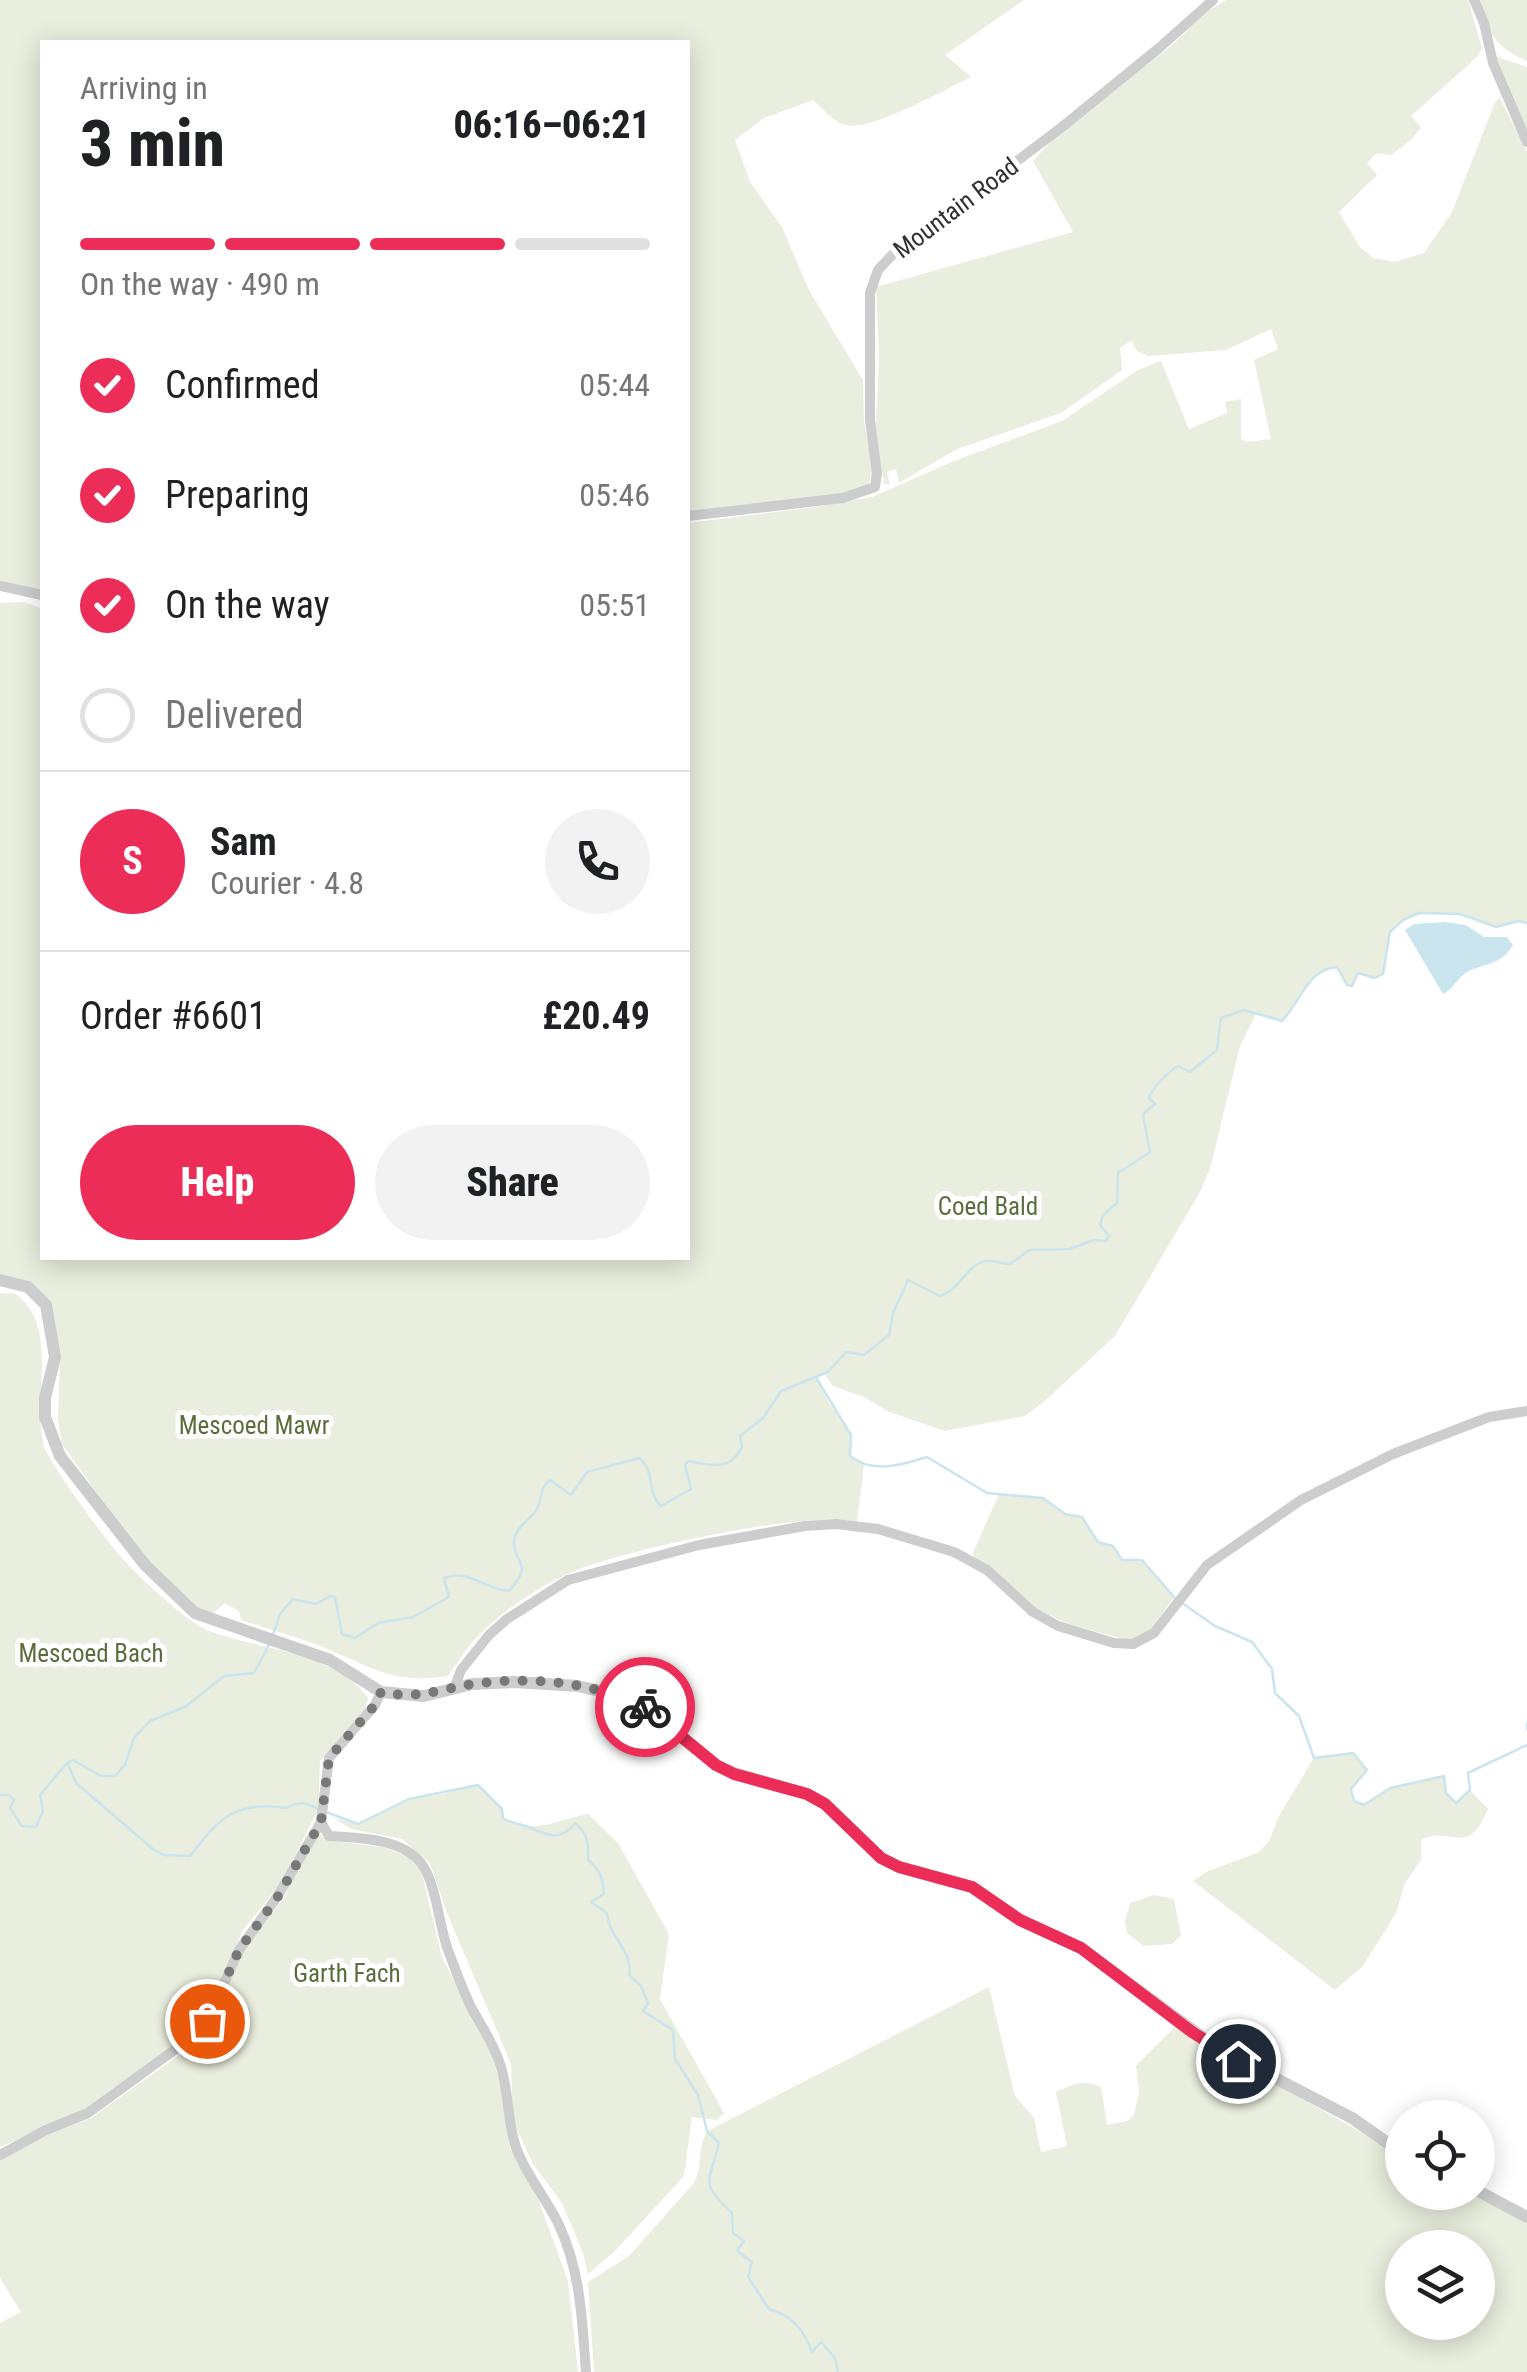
<!DOCTYPE html>
<meta charset="utf-8">
<style>
:root{--surface:#fff;--page:#f2f2f2;--text:#202124;--muted:#757577;--line:#e0e0e0;--accent:#ec2d57}
body{margin:0;font-family:"Roboto Condensed",sans-serif;background:var(--page);color:var(--text);height:100vh;display:flex;flex-direction:column;font-size:38px;white-space:nowrap}
*{box-sizing:border-box;margin:0}
p{font-size:32px;color:var(--muted)}
.icon{flex:none;width:55px;height:55px;fill:none;stroke:currentColor;stroke-width:2;stroke-linecap:round;stroke-linejoin:round}
.map{position:relative;flex:1;overflow:hidden}
.panel{position:absolute;left:40px;top:40px;width:650px;height:1220px;display:flex;flex-direction:column;background:var(--surface);border-radius:0px;box-shadow:0 5px 25px #0003}
.panel>*{flex:none}
.fabs{position:absolute;left:1385px;top:2100px;display:grid;gap:20px}
.fabs a{display:grid;place-items:center;width:110px;height:110px;border-radius:50%;background:var(--surface);box-shadow:0 5px 25px #0003;font-size:50px}
.pin{position:absolute;display:grid;place-items:center;width:85px;height:85px;color:#fff;margin:-42px;border:5px solid #fff;border-radius:50%;box-shadow:0 2px 10px #0007}
.courier{position:absolute;display:grid;place-items:center;width:100px;height:100px;margin:-50px;border:8px solid #ec2d57;border-radius:50%;background:#fff;color:#222;box-shadow:0 2px 12px #0007}
.headline em{font-style:normal;font-weight:800}
.headline div{display:flex;flex-direction:column-reverse}
.headline{display:flex;align-items:center;justify-content:space-between;height:170px;padding:0 40px}
h1{font-size:65px;font-weight:800;line-height:75px}
.bar{display:grid;grid-template-columns:repeat(4,1fr);gap:15px 10px;align-content:center;height:120px;padding:0 40px}
.bar i{height:12px;border-radius:8px;background:var(--line)}
.bar .selected{background:var(--accent)}
.bar p{grid-column:span 4}
.line{display:flex;align-items:center;gap:25px;padding:0 40px;border-top:2px solid var(--line)}
.line div{flex:1}
.round{display:grid;place-items:center;flex:none;width:105px;height:105px;border-radius:52px;background:var(--page)}
ol{padding:0 40px;list-style:none}
li{display:flex;align-items:center;gap:30px;height:110px}
li p{margin-inline-start:auto}
li .icon{padding:10px;border-radius:50%;background:var(--accent);color:#fff;stroke-width:4}
li:last-child{color:var(--muted)}
li i{width:55px;height:55px;border:5px solid var(--line);border-radius:50%}
.button{display:flex;gap:20px;margin-top:auto;padding:20px 40px}
.button a{flex:1;height:115px;border-radius:60px;background:var(--accent);color:#fff;font-size:40px;font-weight:800;line-height:115px;text-align:center}
.button a+a{background:var(--page);color:var(--text)}
.map>svg:first-child{display:block}
</style>
<div class="map">
<svg width="1527" height="2372" viewBox="0 0 1527 2372">
<rect width="100%" height="100%" fill="#fff"/>
<g fill="#e9eede" fill-rule="evenodd">
<path d="M0 0H1024L945 55 971 77C945 90 878 126 852 126 837 126 824 110 813 100L764 118 735 140 750 182 782 227 809 290 863 380 864 421 873 470 868 486 855 493 688 512V42H42V595L0 586Z"/>
<path d="M1226 0H1468L1482 48 1477 57 1411 116 1421 127 1412 139 1391 155 1377 153 1367 163 1377 175 1339 212 1360 247 1373 258 1395 262 1424 253 1452 212 1495 102 1500 98 1527 152V923L1519 921 1496 927 1460 914 1419 913 1403 920 1390 932 1383 974 1375 978 1358 973 1352 986 1347 985 1337 967C1307 969 1301 1002 1282 1021L1256 1014 1240 1046 1210 1169 1200 1192 1115 1336 1047 1399 1025 1416 945 1431 887 1411 864 1397 833 1386 825 1374 817 1378 828 1401 851 1435 850 1456 864 1465 857 1522C810 1509 618 1551 570 1573 540 1586 504 1610 481 1633 468 1645 458 1662 448 1676 391 1686 365 1663 315 1644 291 1635 265 1628 241 1620L239 1611 225 1603 212 1614 201 1612 138 1551 62 1444 58 1418 60 1356 43 1295 0 1275V603L25 602 42 609V1258H688V523L809 508 872 497 954 461 1062 421 1138 370 1161 361 1189 429 1227 413 1225 402 1241 399V439L1247 442 1271 439 1254 360 1278 349 1271 329 1226 350 1148 356 1137 351 1131 341 1120 348 1122 370 1061 413 957 449 899 483 896 469 887 472 890 485 884 484 876 431 879 358 876 287 1073 232 1033 161C1071 117 1120 85 1166 50 1187 33 1201 13 1226 0Z"/>
<path d="M1479 0H1527V61C1493 46 1490 34 1479 0Z"/>
<polygon points="1495,56 1527,67 1527,134"/>
<path d="M0 1293 16 1294C61 1329 31 1398 44 1446 48 1461 108 1544 122 1558 140 1578 185 1621 209 1631 257 1649 337 1653 368 1698L365 1709 320 1761 318 1810 281 1883 243 1930 206 2011 185 2039 94 2106 0 2147Z"/>
<polygon points="999,1494 1043,1498 1065,1514 1082,1517 1098,1542 1113,1546 1122,1560 1142,1560 1174,1597 1149,1632 1131,1641 1068,1624 1035,1608 972,1555"/>
<path d="M1353 1753 1367 1770 1351 1789 1354 1801 1364 1805 1390 1788 1444 1776 1446 1793 1455 1803 1470 1790 1488 1809C1467 1860 1451 1824 1421 1840V1860L1405 1883 1396 1913 1363 1966 1335 1990 1193 1881 1206 1872 1259 1852 1269 1841 1280 1814 1314 1758Z"/>
<path d="M469 1785H478L502 1809 503 1818C533 1836 556 1820 588 1814L618 1843 669 1934 660 1999 724 2113 717 2120 692 2117 684 2176 615 2251 588 2274 583 2253 562 2203 533 2164 513 2121 511 2064 447 1913 430 1863 402 1839 351 1829 334 1818 358 1824 409 1799 444 1794Z"/>
<polygon points="319,1833 327,1840 387,1848 408,1857 421,1870 442,1957 491,2053 504,2095 510,2148 537,2196 568,2281 578,2372 0,2372 0,2323 21,2312 0,2278 0,2159 49,2134 91,2118 199,2041 212,2023 238,1957 284,1898 301,1859"/>
<polygon points="1154,1895 1174,1899 1181,1935 1172,1944 1144,1946 1127,1933 1125,1922 1130,1903"/>
<path d="M989 1987 1015 2096 1034 2118 1041 2152 1067 2146 1056 2092C1072 2084 1085 2079 1101 2087L1107 2125 1127 2121 1134 2115 1139 2092 1136 2066 1176 2026C1249 2075 1330 2109 1402 2159V2192L1467 2193 1527 2221V2372H594L588 2282 629 2256 694 2183C703 2165 697 2150 707 2131ZM1402 2248H1478V2322H1402Z"/>
</g>
<path fill="#cae5ee" d="M1445 922 1466 925 1484 937H1507L1513 945C1502 964 1487 963 1469 971 1457 977 1455 988 1443 994L1405 930 1414 924Z"/>
<g fill="none" stroke-linecap="round" stroke-linejoin="round">
<g stroke="#cae5ee" stroke-width="2.5">
<path d="M817 1379 851 1435 850 1456C872 1474 902 1465 927 1457L987 1493 1043 1498 1065 1514 1082 1517 1098 1542 1113 1546 1122 1560H1142L1175 1598"/>
<polyline points="1182,1603 1215,1626 1252,1642 1272,1669 1275,1693 1299,1716 1314,1758 1353,1753 1367,1770 1351,1789 1354,1801 1364,1805 1390,1788 1444,1776 1446,1793 1456,1803 1470,1790 1468,1773 1527,1745"/>
<path d="M273 1635 280 1614 293 1599 316 1604 330 1596 335 1597 342 1634 355 1638 378 1623 413 1617 449 1597 444 1578C469 1568 485 1590 509 1591 535 1561 514 1567 514 1541 515 1527 531 1520 537 1509 543 1497 539 1489 550 1480L571 1495 587 1472 639 1458C656 1471 646 1493 661 1506L691 1489 685 1465 688 1461C711 1465 730 1472 742 1447L740 1436 763 1418 781 1391 828 1372 846 1352 864 1355 889 1335 893 1313 908 1280 940 1296C960 1290 966 1265 986 1261 995 1259 1001 1265 1010 1264L1030 1250 1070 1249 1094 1240 1106 1241 1109 1236 1100 1225 1103 1215 1117 1203 1118 1173 1150 1152 1143 1114 1155 1104 1149 1098C1152 1088 1168 1072 1178 1066L1190 1072 1217 1050 1221 1018 1244 1010 1282 1021C1301 1002 1307 969 1337 967L1347 985 1352 986 1358 973 1375 978 1383 974 1390 932 1403 920 1419 913 1460 914 1496 927 1519 921 1527 923"/>
<polyline points="1527,1724 1527,1729"/>
<polyline points="67,1763 73,1760 101,1776 115,1776 125,1765 134,1738 150,1721 185,1707 224,1676 254,1673 270,1643"/>
<path d="M68 1764 76 1783 154 1850 164 1855 190 1856C220 1817 235 1801 286 1808 298 1802 306 1801 317 1809"/>
<polyline points="0,1795 9,1795 14,1800 10,1808 22,1826 36,1827 43,1811 40,1795 66,1764"/>
<path d="M326 1812 358 1824 409 1799 478 1785 502 1809 503 1818C510 1823 517 1823 526 1826 546 1834 559 1844 575 1823 589 1834 588 1844 588 1860 600 1870 603 1878 604 1894L591 1902 607 1913C608 1937 634 1951 629 1975L641 1986 648 2003 643 2011 673 2030 675 2059 698 2095 707 2131 719 2143C709 2184 699 2182 732 2213L733 2233 744 2241 737 2251 752 2262 748 2277 769 2309C793 2316 803 2329 812 2352L821 2342 835 2358 838 2372"/>
</g>
<g stroke="#cdcdcd" stroke-width="10">
<polyline points="1474,0 1484,23 1493,63 1527,142"/>
<polyline points="688,516 843,498 875,487 877,473 870,420 870,293 878,270 892,255 1062,127 1159,48 1213,0"/>
<polyline points="0,586 42,595"/>
<polyline points="454,1689 461,1670 489,1635 507,1619 568,1580 699,1545 805,1526 836,1524 878,1529 954,1552 987,1570 1033,1612 1058,1626 1114,1643 1133,1644 1154,1633 1207,1565 1301,1500 1393,1454 1489,1417 1527,1411"/>
<path d="M321 1822 329 1836C358 1838 401 1838 421 1863 436 1882 439 1926 448 1950 455 1969 462 1988 471 2007 481 2025 492 2041 499 2061 510 2090 506 2121 517 2150 527 2176 546 2198 558 2223 581 2271 582 2320 586 2372"/>
<polyline points="0,2155 46,2130 88,2113 195,2035 207,2021 239,1950 277,1897 321,1822 329,1758 375,1705 381,1692"/>
</g>
<g stroke="#cdcdcd" stroke-width="12">
<polyline points="0,1280 28,1287 46,1305 55,1357 45,1398 45,1417 60,1456 145,1565 195,1613 330,1660 381,1692 424,1696 472,1684 515,1682 578,1686 625,1697 654,1713 716,1765 734,1773 807,1794 825,1804 881,1858 899,1867 972,1887 1020,1920 1081,1948 1217,2048 1352,2118 1402,2153"/>
<polyline points="1478,2191 1527,2217"/>
</g>
</g>
<g fill="none" stroke-linecap="round" stroke-linejoin="round">
<path stroke="#787878" stroke-width="10" stroke-dasharray="0 18" d="M207 2021 239 1950 277 1898 321 1822 329 1758 375 1705 381 1692C419 1700 438 1689 474 1684 530 1676 594 1682 645 1707"/>
<polyline stroke="#ec2d57" stroke-width="12" points="645,1707 716,1765 734,1774 807,1794 825,1804 881,1858 899,1867 972,1887 1020,1920 1081,1948 1192,2032 1238,2061"/>
</g>
<g text-anchor="middle" dominant-baseline="central" stroke-width="10" stroke-linejoin="round" paint-order="stroke">
<g font-size="25" fill="#303030" stroke="#fff">
<text transform="translate(956 208) rotate(-37)">Mountain Road</text>
</g>
<g font-size="25" fill="#5a6e3b" stroke="#fff">
<text x="988" y="1206">Coed Bald</text>
<text x="254" y="1425">Mescoed Mawr</text>
<text x="91" y="1653">Mescoed Bach</text>
<text x="347" y="1973">Garth Fach</text>
</g>
</g>
</svg>
<div class="fabs">
<a><svg class="icon" aria-label="locate" viewBox="0 0 24 24"><circle cx="12" cy="12" r="6"/><path d="M12 2v4M12 18v4M2 12h4M18 12h4"/></svg></a>
<a><svg class="icon" aria-label="layers" viewBox="0 0 24 24"><path d="M12 4l9 5-9 5-9-5zM3 14l9 5 9-5"/></svg></a>
</div>
<div class="pin" style="left:207px;top:2021px;background:#ea580c"><svg class="icon" aria-label="bag" viewBox="0 0 24 24"><path d="M5 8h14l-1 12H6zM9 8a3 3 0 0 1 6 0"/></svg></div>
<div class="pin" style="left:1238px;top:2061px;background:#1f2937"><svg class="icon" aria-label="home" viewBox="0 0 24 24"><path d="M3 11l9-7 9 7M6 9v11h12V9"/></svg></div>
<div class="courier" style="left:645px;top:1707px"><svg class="icon" aria-label="bike" viewBox="0 0 24 24"><circle cx="6" cy="16" r="4"/><circle cx="18" cy="16" r="4"/><path d="M6 16l4-8h5l3 8M10 8l3 8H6M13 5h3"/></svg></div>
<section class="panel">
<div class="headline"><div><h1>3 min</h1><p>Arriving in</p></div><em>06:16–06:21</em></div>
<div class="bar"><i class="selected"></i><i class="selected"></i><i class="selected"></i><i></i><p>On the way · 490 m</p></div>
<ol>
<li><svg class="icon" aria-label="check" viewBox="0 0 24 24"><path d="M5 12l5 5 9-10"/></svg>Confirmed<p>05:44</p></li>
<li><svg class="icon" aria-label="check" viewBox="0 0 24 24"><path d="M5 12l5 5 9-10"/></svg>Preparing<p>05:46</p></li>
<li><svg class="icon" aria-label="check" viewBox="0 0 24 24"><path d="M5 12l5 5 9-10"/></svg>On the way<p>05:51</p></li>
<li><i></i>Delivered</li>
</ol>
<div class="line" style="height:180px"><b class="round" style="background:var(--accent);color:#fff">S</b><div><b>Sam</b><p>Courier · 4.8</p></div><a class="round"><svg class="icon" aria-label="phone" viewBox="0 0 24 24"><path d="M5 4h4l2 5-3 2q2 4 5 5l2-3 5 2v4C11 20 4 13 5 4z"/></svg></a></div>
<div class="line" style="height:130px"><div>Order #6601</div><b>£20.49</b></div>
<div class="button"><a>Help</a><a>Share</a></div>
</section>
</div>
